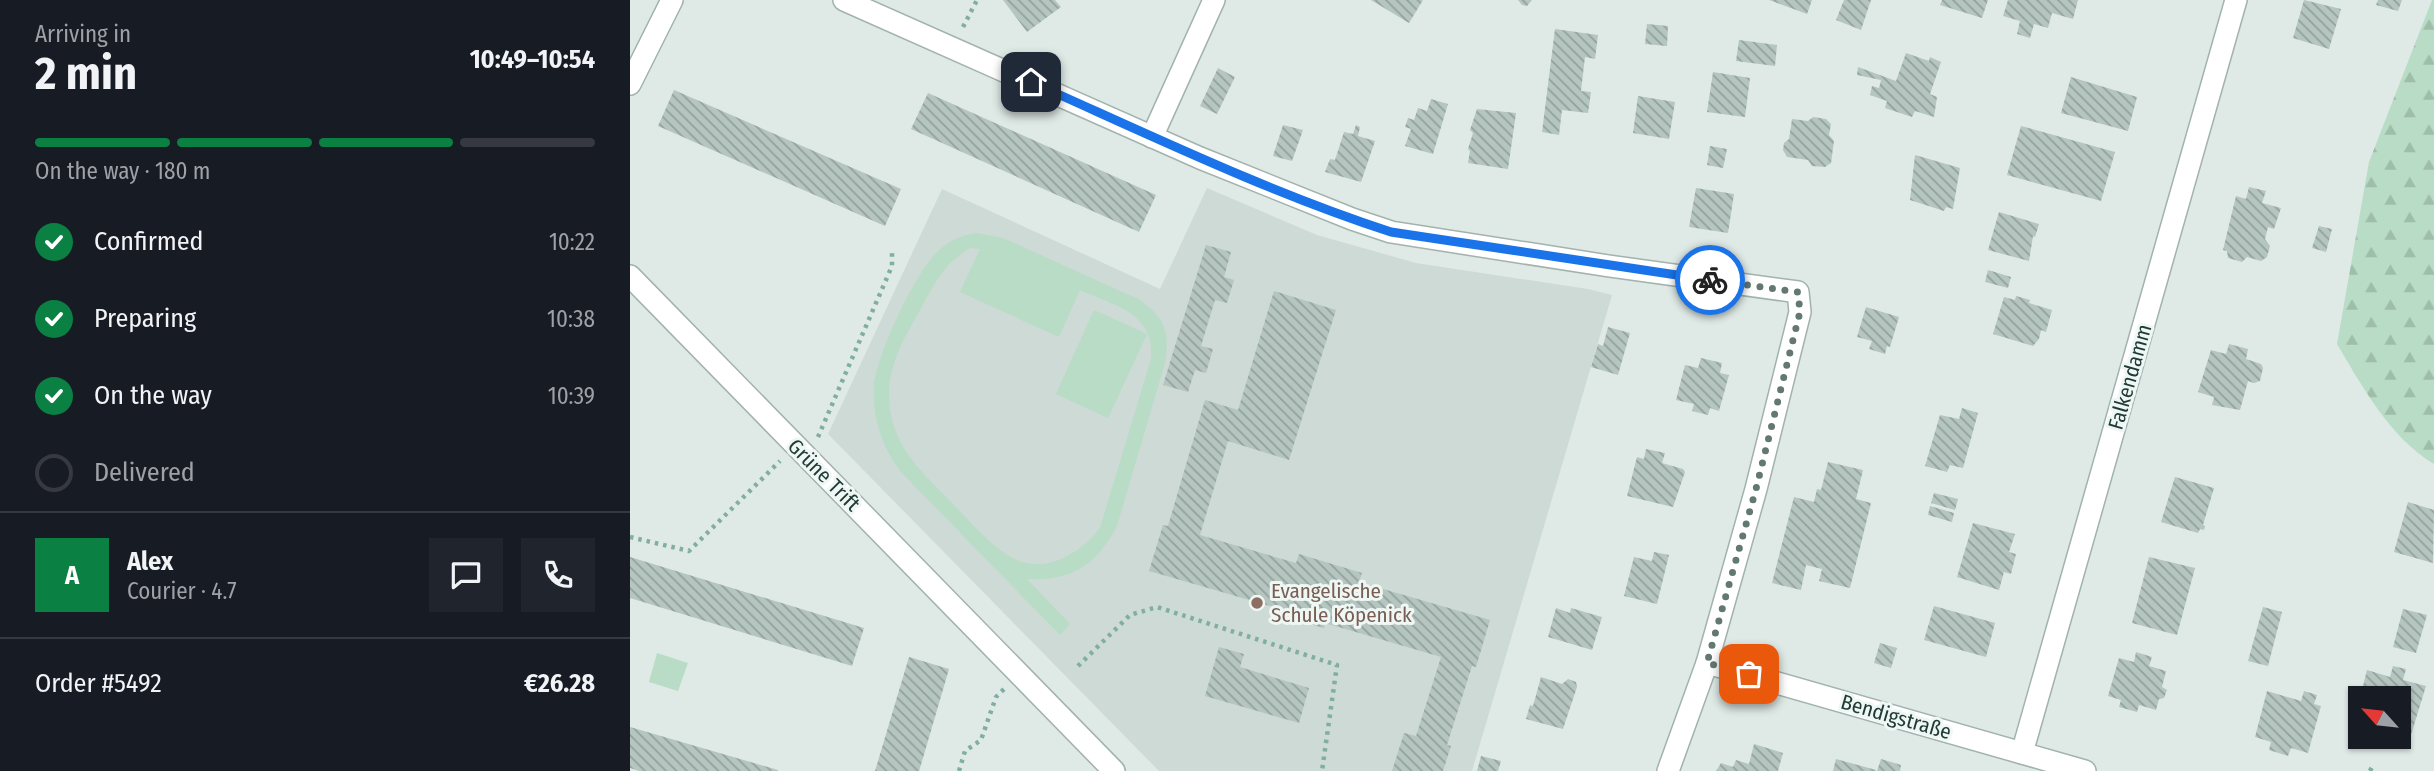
<!DOCTYPE html>
<meta charset="utf-8">
<style>
:root{--surface:#171b24;--page:#20242c;--text:#f1f3f6;--muted:#9ea1a6;--line:#363941;--accent:#0b8043}
body{margin:0;font-family:"Fira Sans Condensed",sans-serif;background:var(--page);color:var(--text);height:100vh;display:flex;flex-direction:column;font-size:26px;white-space:nowrap}
*{box-sizing:border-box;margin:0}
p{font-size:23px;color:var(--muted)}
.icon{flex:none;width:38px;height:38px;fill:none;stroke:currentColor;stroke-width:2;stroke-linecap:round;stroke-linejoin:round}
.map{position:relative;flex:1;overflow:hidden}
.drawer{display:flex;flex-direction:column;background:var(--surface);width:630px}
.drawer>*{flex:none}
.needle{width:46px;rotate:297deg}
.tools{position:absolute;left:1718px;top:686px;display:grid;gap:14px}
.tools a{display:grid;place-items:center;width:63px;height:63px;border-radius:0px;background:var(--surface);box-shadow:0 2px 5px #0004;font-size:35px}
.pin{position:absolute;display:grid;place-items:center;width:60px;height:60px;color:#fff;margin:-30px;border-radius:14px;box-shadow:0 4px 10px #0006}
.courier{position:absolute;display:grid;place-items:center;width:70px;height:70px;margin:-35px;border:5px solid #1a73e8;border-radius:50%;background:#fff;color:#222;box-shadow:0 2px 9px #0007}
.headline em{font-style:normal;font-weight:700}
.headline div{display:flex;flex-direction:column-reverse}
.headline{display:flex;align-items:center;justify-content:space-between;height:119px;padding:0 35px}
h1{font-size:46px;font-weight:700;line-height:52px}
.bar{display:grid;grid-template-columns:repeat(4,1fr);gap:10px 7px;align-content:center;height:84px;padding:0 35px}
.bar i{height:9px;border-radius:5px;background:var(--line)}
.bar .selected{background:var(--accent)}
.bar p{grid-column:span 4}
.line{display:flex;align-items:center;gap:18px;padding:0 35px;border-top:2px solid var(--line)}
.line div{flex:1}
.round{display:grid;place-items:center;flex:none;width:74px;height:74px;border-radius:0px;background:var(--page)}
ol{padding:0 35px;list-style:none}
li{display:flex;align-items:center;gap:21px;height:77px}
li p{margin-inline-start:auto}
li .icon{padding:7px;border-radius:50%;background:var(--accent);color:#fff;stroke-width:4}
li:last-child{color:var(--muted)}
li i{width:38px;height:38px;border:4px solid var(--line);border-radius:50%}
main{display:flex;flex:1;min-height:0}
.map>svg:first-child{display:block}
</style>
<main>
<section class="drawer">
<div class="headline"><div><h1>2 min</h1><p>Arriving in</p></div><em>10:49–10:54</em></div>
<div class="bar"><i class="selected"></i><i class="selected"></i><i class="selected"></i><i></i><p>On the way · 180 m</p></div>
<ol>
<li><svg class="icon" aria-label="check" viewBox="0 0 24 24"><path d="M5 12l5 5 9-10"/></svg>Confirmed<p>10:22</p></li>
<li><svg class="icon" aria-label="check" viewBox="0 0 24 24"><path d="M5 12l5 5 9-10"/></svg>Preparing<p>10:38</p></li>
<li><svg class="icon" aria-label="check" viewBox="0 0 24 24"><path d="M5 12l5 5 9-10"/></svg>On the way<p>10:39</p></li>
<li><i></i>Delivered</li>
</ol>
<div class="line" style="height:126px"><b class="round" style="background:var(--accent);color:#fff">A</b><div><b>Alex</b><p>Courier · 4.7</p></div><a class="round"><svg class="icon" aria-label="chat" viewBox="0 0 24 24"><path d="M4 5h16v11H9l-5 4z"/></svg></a><a class="round"><svg class="icon" aria-label="phone" viewBox="0 0 24 24"><path d="M5 4h4l2 5-3 2q2 4 5 5l2-3 5 2v4C11 20 4 13 5 4z"/></svg></a></div>
<div class="line" style="height:91px"><div>Order #5492</div><b>€26.28</b></div>
</section>
<div class="map">
<svg width="1804" height="771" viewBox="0 0 1804 771">
<defs>
<pattern id="forest-firs" width="22" height="20" patternUnits="userSpaceOnUse" patternTransform="scale(1.75)"><rect width="22" height="20" fill="#b8dcc5"/><path d="M5 1l3.5 6h-7zM16 11l3.5 6h-7z" fill="#9ebeaa"/></pattern>
<pattern id="building-back-hatch" width="6" height="6" patternUnits="userSpaceOnUse" patternTransform="scale(1.75)"><rect width="6" height="6" fill="#b5c5c0"/><path d="M-1 5l2 2M0 0l6 6M5-1l2 2" fill="none" stroke="#93a19d"/></pattern>
</defs>
<rect width="100%" height="100%" fill="#dfeae6"/>
<polygon fill="#cddad5" points="577,188 687,235 786,263 958,289 982,295 842,771 529,771 198,434 312,189 530,289"/>
<g fill="#b8dcc5" fill-rule="evenodd">
<path d="M347 233 373 238 508 299C535 317 540 332 535 363L487 526C466 565 443 581 397 579L440 624 430 635 271 472C252 447 242 418 244 386 246 356 286 271 308 251 320 240 332 235 347 233ZM341 248 350 249 330 292 429 337 450 290C483 305 526 313 521 359L470 528C448 556 412 577 377 555 357 542 340 521 323 504 290 470 258 444 259 392 260 360 276 335 291 308 305 283 315 261 341 248Z"/>
<polygon points="464,310 517,334 478,418 426,394"/>
<polygon points="27,653 58,663 48,691 19,682"/>
</g>
<path fill="url(#forest-firs)" d="M1802 0H1804V464C1759 437 1733 387 1707 344L1739 162Z"/>
<g fill="url(#building-back-hatch)">
<polygon points="373,0 425,0 431,7 397,32"/>
<polygon points="741,0 793,0 779,23"/>
<polygon points="888,0 902,0 897,6 892,5"/>
<polygon points="1139,0 1182,0 1177,14"/>
<polygon points="1214,0 1241,0 1231,30 1206,20"/>
<polygon points="1312,0 1358,0 1352,18 1310,5"/>
<polygon points="1378,0 1448,0 1443,19 1422,13 1418,28 1404,24 1400,38 1387,34 1390,21 1373,16"/>
<polygon points="1674,0 1711,9 1699,49 1663,38"/>
<polygon points="1748,0 1772,0 1768,11 1746,5"/>
<polygon points="1017,24 1038,26 1037,46 1015,44"/>
<polygon points="925,29 968,35 965,59 955,57 951,91 961,92 958,113 932,110 929,135 912,132"/>
<polygon points="1109,40 1147,45 1145,66 1106,61"/>
<polygon points="1276,53 1299,61 1300,57 1311,62 1300,94 1307,97 1304,117 1285,111 1282,117 1255,108 1257,101 1240,95 1242,86 1249,88 1251,80 1227,75 1228,67 1266,81"/>
<polygon points="588,68 605,77 587,114 570,106"/>
<polygon points="1083,72 1120,78 1115,117 1077,112"/>
<polygon points="1441,77 1507,97 1498,131 1431,113"/>
<polygon points="44,90 271,189 255,226 28,126"/>
<polygon points="298,93 526,195 509,232 281,129"/>
<polygon points="1008,96 1045,102 1039,139 1003,133"/>
<polygon points="801,99 818,104 803,154 775,146 781,129 775,127 778,118 784,120 788,108 797,111"/>
<polygon points="847,109 886,113 878,169 838,163 840,151 838,149 843,133 840,130"/>
<polygon points="1183,117 1196,119 1201,124 1199,135 1204,141 1201,163 1195,167 1182,166 1178,160 1157,157 1153,150 1154,143 1159,139 1162,119 1178,121"/>
<polygon points="653,125 673,130 662,161 643,156"/>
<polygon points="726,125 730,127 728,136 745,141 731,182 695,172 700,159 705,160 714,132 723,134"/>
<polygon points="1391,126 1485,152 1471,201 1377,175"/>
<polygon points="1080,146 1097,149 1093,168 1077,165"/>
<polygon points="1285,155 1330,168 1323,209 1316,207 1314,211 1280,200"/>
<polygon points="1619,187 1636,191 1632,203 1651,208 1644,229 1638,227 1635,239 1640,246 1637,257 1631,261 1617,257 1612,262 1598,258 1597,251 1593,250 1606,196 1616,199"/>
<polygon points="1066,188 1104,194 1098,233 1059,227"/>
<polygon points="1369,212 1409,224 1405,237 1403,236 1399,261 1358,250"/>
<polygon points="1689,226 1702,229 1696,252 1682,248"/>
<polygon points="576,245 601,252 594,277 604,280 597,303 585,300 571,346 583,349 576,373 565,370 558,392 533,385"/>
<polygon points="1358,270 1381,277 1378,288 1355,282"/>
<polygon points="644,291 706,310 659,460 598,441 570,535 666,563 669,554 732,573 729,582 860,620 846,667 842,666 817,745 821,746 813,771 762,771 774,733 786,736 811,657 695,623 694,628 669,621 671,615 519,571 533,525 538,526 575,400 608,410"/>
<polygon points="1386,296 1400,300 1399,303 1422,310 1416,332 1411,330 1409,339 1403,346 1363,334 1374,297 1385,300"/>
<polygon points="1236,307 1269,317 1260,347 1257,346 1255,354 1239,349 1242,341 1227,337"/>
<polygon points="978,327 1000,333 988,375 961,367 968,344 973,346"/>
<polygon points="1599,344 1618,349 1616,359 1631,364 1633,368 1630,381 1624,383 1618,381 1610,410 1582,405 1584,397 1568,392 1581,350 1596,354"/>
<polygon points="1071,358 1092,363 1090,373 1099,375 1089,411 1080,408 1078,415 1062,411 1064,404 1046,400 1055,365 1068,368"/>
<polygon points="1332,408 1348,413 1333,468 1320,465 1317,472 1295,466 1310,415 1329,419"/>
<polygon points="1016,449 1035,453 1032,463 1053,469 1055,472 1043,507 997,496 1007,457 1014,459"/>
<polygon points="1198,462 1233,470 1226,499 1241,503 1220,588 1189,581 1192,569 1176,565 1171,590 1142,583 1164,497 1184,502 1187,489 1191,490"/>
<polygon points="1545,477 1584,488 1573,525 1575,526 1574,530 1570,529 1568,533 1531,522"/>
<polygon points="1304,493 1328,499 1325,510 1301,503"/>
<polygon points="1778,502 1804,510 1803,563 1764,552"/>
<polygon points="1300,506 1324,513 1322,522 1298,515"/>
<polygon points="1343,523 1385,534 1379,552 1386,554 1381,574 1374,572 1369,590 1327,577"/>
<polygon points="1024,552 1039,555 1027,604 994,596 1004,557 1022,561"/>
<polygon points="0,557 234,628 222,666 0,598"/>
<polygon points="1519,557 1565,568 1547,635 1502,623"/>
<polygon points="1304,606 1365,623 1356,657 1294,640"/>
<polygon points="1633,607 1652,612 1638,666 1618,661"/>
<polygon points="926,608 940,613 941,608 972,617 962,650 918,637"/>
<polygon points="1773,609 1797,615 1786,653 1763,647"/>
<polygon points="1250,643 1267,648 1261,668 1244,663"/>
<polygon points="589,647 614,654 610,667 679,688 669,723 575,696"/>
<polygon points="1506,652 1522,657 1519,666 1536,671 1532,687 1537,690 1534,698 1529,699 1526,710 1509,705 1507,712 1489,707 1491,700 1478,696 1489,658 1504,662"/>
<polygon points="279,657 319,669 293,758 289,771 245,771"/>
<polygon points="1763,666 1776,669 1773,680 1796,686 1777,748 1733,738 1769,737 1769,698 1730,698 1737,670 1760,677"/>
<polygon points="911,677 932,684 938,679 946,682 947,687 933,729 896,719 900,705 903,706"/>
<polygon points="1637,691 1671,701 1674,691 1687,695 1684,704 1691,706 1678,753 1661,748 1658,756 1639,750 1641,742 1625,737"/>
<polygon points="1731,702 1731,735 1722,733"/>
<polygon points="0,727 148,770 148,771 9,771 0,768"/>
<polygon points="1124,744 1153,753 1148,771 1086,771 1091,763 1103,767 1106,760 1119,764"/>
<polygon points="851,756 871,761 868,771 847,771"/>
<polygon points="1206,759 1246,770 1246,771 1203,771"/>
<polygon points="1251,759 1271,765 1270,771 1247,771"/>
</g>
<g fill="none" stroke-linecap="round" stroke-linejoin="round">
<defs>
<g id="minor">
<polyline points="214,0 570,158 722,219 761,232 979,266 1168,292 1170,312 1126,489 1077,663 1038,771"/>
<polyline points="0,84 42,0"/>
<polyline points="522,137 584,0"/>
<polyline points="0,276 484,771"/>
<polyline points="1077,663 1455,771"/>
<polyline points="1392,753 1606,0"/>
</g>
</defs>
<use href="#minor" stroke="#a2b2ad" stroke-width="24"/>
<g stroke="#80aea3" stroke-width="4.5" stroke-dasharray="3.5 5" stroke-linecap="butt">
<polyline points="333,27 347,0"/>
<polyline points="188,437 262,266 262,250"/>
<polyline points="0,537 59,551 150,461"/>
<polyline points="448,666 500,615 527,607 707,665 692,771"/>
<polyline points="329,771 335,751 351,740 366,697 374,689"/>
<polyline points="1740,771 1742,767"/>
</g>
<use href="#minor" stroke="#fff" stroke-width="21"/>
</g>
<g fill="none" stroke-linecap="round" stroke-linejoin="round">
<polyline stroke="#637873" stroke-width="7" stroke-dasharray="0 12.6" points="1080,280 1168,292 1170,312 1165,332 1126,489 1077,663 1119,674"/>
<path stroke="#1a73e8" stroke-width="9" d="M401 82C520 135 638 192 761 232L1080 280"/>
</g>
<circle fill="#8d6e63" stroke="#eff7f4" stroke-width="2.5" cx="627" cy="603" r="7"/>
<g text-anchor="middle" dominant-baseline="central" stroke-width="6" stroke-linejoin="round" paint-order="stroke">
<g font-size="21" fill="#203a35" stroke="#eff7f4">
<text transform="translate(1500 377) rotate(-74)">Falkendamm</text>
<text transform="translate(194 475) rotate(45)">Grüne Trift</text>
<text transform="translate(1266 717) rotate(16)">Bendigstraße</text>
</g>
<g font-size="21" fill="#785e54" stroke="#eff7f4" text-anchor="start">
<text x="641" y="591">Evangelische<tspan x="641" dy="24">Schule Köpenick</tspan></text>
</g>
</g>
</svg>
<div class="tools">
<a><svg class="needle" viewBox="-14 -14 28 28"><path d="M0-13l5 13h-10z" fill="#e53935"/><path d="M0 13l5-13h-10z" fill="#9ea1a6"/></svg></a>
</div>
<div class="pin" style="left:1119px;top:674px;background:#ea580c"><svg class="icon" aria-label="bag" viewBox="0 0 24 24"><path d="M5 8h14l-1 12H6zM9 8a3 3 0 0 1 6 0"/></svg></div>
<div class="pin" style="left:401px;top:82px;background:#1f2937"><svg class="icon" aria-label="home" viewBox="0 0 24 24"><path d="M3 11l9-7 9 7M6 9v11h12V9"/></svg></div>
<div class="courier" style="left:1080px;top:280px"><svg class="icon" aria-label="bike" viewBox="0 0 24 24"><circle cx="6" cy="16" r="4"/><circle cx="18" cy="16" r="4"/><path d="M6 16l4-8h5l3 8M10 8l3 8H6M13 5h3"/></svg></div>
</div>
</main>
